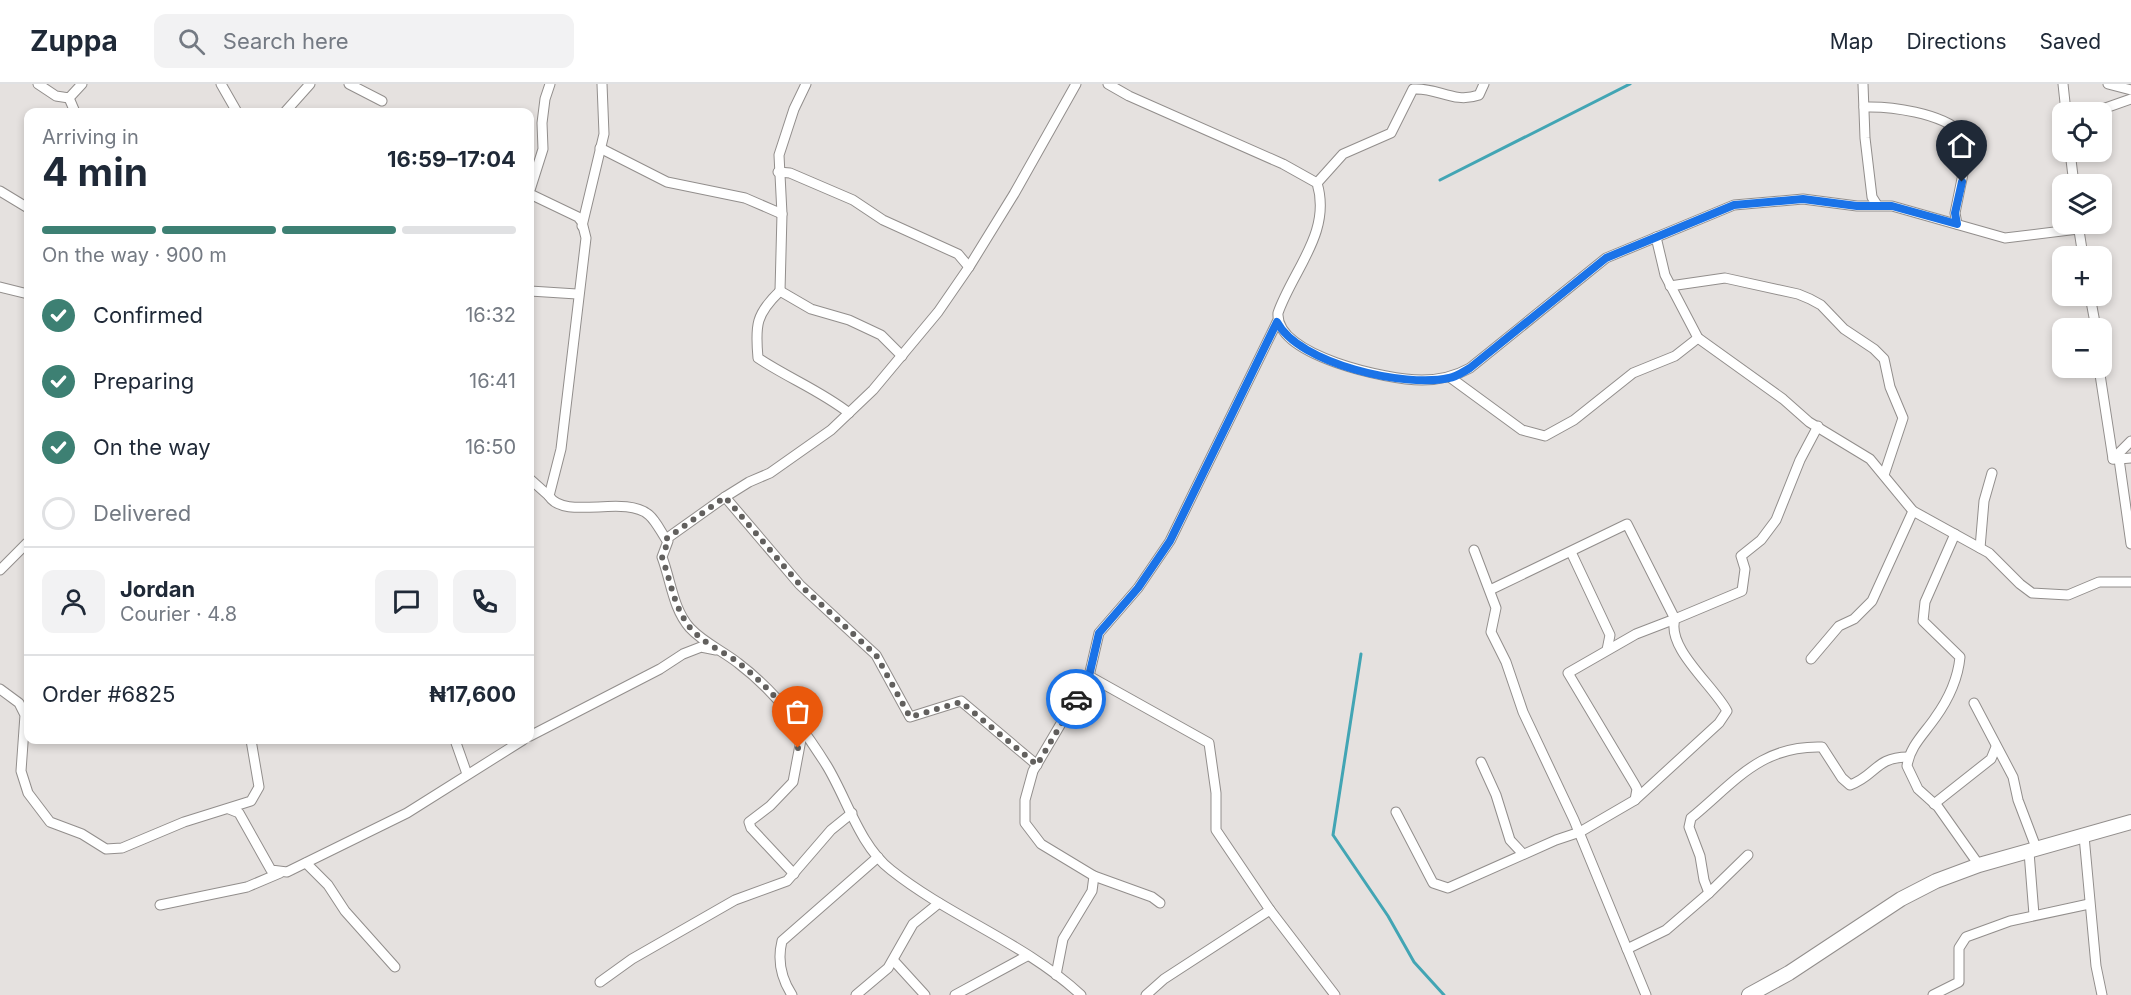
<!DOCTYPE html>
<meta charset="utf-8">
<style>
:root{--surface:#fff;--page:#f2f2f3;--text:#1f2937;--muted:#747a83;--line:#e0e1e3;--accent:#3d8073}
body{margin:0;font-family:Inter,sans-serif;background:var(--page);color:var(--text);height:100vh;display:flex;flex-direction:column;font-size:22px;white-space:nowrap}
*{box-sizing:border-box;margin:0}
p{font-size:20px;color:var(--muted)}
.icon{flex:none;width:33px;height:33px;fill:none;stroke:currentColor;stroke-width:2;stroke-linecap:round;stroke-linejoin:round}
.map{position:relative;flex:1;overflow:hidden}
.sheet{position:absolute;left:24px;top:24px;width:510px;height:636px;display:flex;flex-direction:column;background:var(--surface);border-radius:12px;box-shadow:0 3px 9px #0003}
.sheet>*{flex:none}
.fabs{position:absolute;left:2052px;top:18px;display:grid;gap:12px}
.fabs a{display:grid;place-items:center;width:60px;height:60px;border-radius:12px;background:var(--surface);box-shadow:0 3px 9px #0003;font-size:30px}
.pin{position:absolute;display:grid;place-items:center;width:51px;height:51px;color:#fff;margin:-62px -26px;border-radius:50% 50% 50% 0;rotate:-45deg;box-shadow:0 0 6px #0007}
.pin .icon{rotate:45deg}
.courier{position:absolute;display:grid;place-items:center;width:60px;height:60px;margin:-30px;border:4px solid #1a73e8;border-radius:50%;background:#fff;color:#222;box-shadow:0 2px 8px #0007}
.headline em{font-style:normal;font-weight:700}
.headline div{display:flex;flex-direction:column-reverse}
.headline{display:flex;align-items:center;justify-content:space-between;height:102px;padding:0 18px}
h1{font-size:39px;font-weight:700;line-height:45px}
.bar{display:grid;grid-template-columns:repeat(4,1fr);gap:9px 6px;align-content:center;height:72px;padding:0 18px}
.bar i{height:8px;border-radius:4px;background:var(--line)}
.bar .on{background:var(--accent)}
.bar p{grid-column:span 4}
.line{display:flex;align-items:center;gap:15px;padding:0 18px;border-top:2px solid var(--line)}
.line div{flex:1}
.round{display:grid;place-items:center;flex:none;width:63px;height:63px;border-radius:12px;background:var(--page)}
ol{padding:0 18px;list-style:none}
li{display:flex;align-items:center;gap:18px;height:66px}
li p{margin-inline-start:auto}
li .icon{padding:6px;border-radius:50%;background:var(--accent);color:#fff;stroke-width:4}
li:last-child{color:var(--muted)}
li i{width:33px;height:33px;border:3px solid var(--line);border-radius:50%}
header{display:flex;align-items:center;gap:36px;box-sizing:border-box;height:84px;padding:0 30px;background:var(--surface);border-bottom:2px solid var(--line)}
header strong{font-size:28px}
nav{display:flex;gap:33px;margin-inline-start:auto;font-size:21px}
.search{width:420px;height:54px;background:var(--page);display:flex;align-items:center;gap:15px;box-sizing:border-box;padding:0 21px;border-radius:12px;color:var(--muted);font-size:22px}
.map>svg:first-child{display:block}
</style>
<header>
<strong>Zuppa</strong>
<div class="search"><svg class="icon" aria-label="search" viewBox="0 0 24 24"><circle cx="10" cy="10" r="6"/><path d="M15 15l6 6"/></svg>Search here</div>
<nav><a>Map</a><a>Directions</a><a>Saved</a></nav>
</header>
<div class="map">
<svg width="2131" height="911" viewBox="0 0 2131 911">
<rect width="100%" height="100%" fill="#e5e1df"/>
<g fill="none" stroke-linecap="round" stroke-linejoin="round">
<g stroke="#42a5b4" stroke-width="3">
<polyline points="1440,96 1630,0"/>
<polyline points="1361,570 1333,751 1388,832 1414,878 1444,911"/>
</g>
<defs>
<g id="street">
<polyline points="38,0 56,12 69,14 82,0"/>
<polyline points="221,0 237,28"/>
<polyline points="349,0 382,17"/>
<path d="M1076 0 1014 110 969 183 938 228 873 306 831 346 770 389 749 398 725 413 666 455 668 457 662 473C671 497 673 525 690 544 704 559 723 567 738 579 775 607 803 643 827 682 847 715 860 762 891 786 950 833 1025 859 1081 911"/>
<path d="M1108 0 1129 12 1283 80 1317 99C1332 148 1293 186 1278 229 1275 272 1388 296 1422 296 1440 296 1454 293 1470 284L1606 174 1734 121 1803 115 1857 122H1892L2005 154 2078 145"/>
<polyline points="1863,0 1865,54 1872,113 1877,121"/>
<polyline points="2063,0 2066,28"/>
<polyline points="2108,0 2131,6"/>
<polyline points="69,14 75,28"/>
<path d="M1864 23C1891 22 1941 29 1962 49L1964 85 1955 129 1957 140"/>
<polyline points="285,28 310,0"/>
<polyline points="2094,28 2131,15"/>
<polyline points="600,64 667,98 745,114 782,130"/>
<polyline points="2070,68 2074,100"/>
<polyline points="778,88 790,89 853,116 883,136 958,170 969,183"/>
<path d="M1317 99 1343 70 1391 49 1413 5C1438 3 1453 20 1479 11L1484 0"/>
<polyline points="530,106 543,65 542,39 545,15 550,0"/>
<polyline points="0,107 28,124"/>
<path d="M530 110 578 133 582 138 586 154 561 365 549 412C565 437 625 410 649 431 656 437 661 448 666 455"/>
<polyline points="2078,140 2083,172"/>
<polyline points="582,142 604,50 602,0"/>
<polyline points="1656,153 1665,191 1698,254 1783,315 1809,338 1870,375 1913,427 1989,469 2020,500 2032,509 2068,511 2099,498 2131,498"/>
<polyline points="1670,202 1725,194 1798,210 1810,215 1821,221 1844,245 1874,265 1884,275 1890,303 1903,334 1884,391"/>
<polyline points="0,203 28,210"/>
<polyline points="530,207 577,210"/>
<polyline points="780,207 782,130 779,71 794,25 806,0"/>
<path d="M780 207C756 230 755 241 758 274 788 294 821 307 849 329"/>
<polyline points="780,207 811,225 849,236 881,251 902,272"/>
<polyline points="2090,212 2096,244"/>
<polyline points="2099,284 2113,375 2119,375 2131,460"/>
<polyline points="1451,294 1522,346 1545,352 1574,336 1633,289 1675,272 1698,254"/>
<polyline points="2113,375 2131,357"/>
<polyline points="2119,375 2131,374"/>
<polyline points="530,395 549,412"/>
<polyline points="725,413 800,501 876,571 910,633 961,617 1037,681"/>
<path d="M1955 450 1925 518 1923 537 1960 573C1958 594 1948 616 1935 634 1924 650 1910 662 1907 682L1918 705 1938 723 1979 781"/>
<polyline points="1980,464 1984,417 1992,389"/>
<polyline points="1474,466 1496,524 1491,548 1506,578 1523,628 1574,736 1646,911"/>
<polyline points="1571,468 1610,551 1607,566"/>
<polyline points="0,486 27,459"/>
<polyline points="1490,506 1627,440 1675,535 1636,550 1568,589 1635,701 1637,705 1635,716"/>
<polyline points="1811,575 1839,542 1854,535 1872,517 1913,427"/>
<polyline points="1089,592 1209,659 1216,709 1216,746 1270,826 1335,911"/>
<polyline points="0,605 19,619 25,631 21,687 28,709 50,738 82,750 106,765 122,764 184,738 251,717 259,703 251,656"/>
<polyline points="1974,619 2013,693 2018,716 2037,766"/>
<polyline points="530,652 660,585 683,570 701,563 716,566"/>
<polyline points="455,656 467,690"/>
<polyline points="1481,678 1496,711 1510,756 1523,770"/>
<polyline points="1934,720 1991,675 1996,663"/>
<polyline points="229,725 239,729 271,786 287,788 407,729 523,656"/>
<path d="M1396 728 1433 799 1448 804 1556 756 1580 748 1635 716 1719 639 1727 627C1714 602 1666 564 1675 535L1742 507 1745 485 1741 472 1761 456 1776 436 1800 376 1818 342"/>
<polyline points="2084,752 2096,882 2102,911"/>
<polyline points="2029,768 2034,831"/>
<polyline points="306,779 328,801 345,827 395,883"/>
<polyline points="794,790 751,744 749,738 770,722 793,698 803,645"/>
<polyline points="1094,792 1152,813 1160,819"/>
<path d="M1709 809 1704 796 1700 772 1689 743 1691 734C1734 699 1760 661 1822 663L1842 694 1850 701C1876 692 1875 673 1908 673"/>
<polyline points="160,821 247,803 280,789"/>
<polyline points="1627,865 1666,846 1709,809 1748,771"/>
<polyline points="894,877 925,911"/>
<polyline points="1056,891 1063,855 1092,807 1094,792 1041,760 1025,739 1025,716 1033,687 1089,592 1099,549 1138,504 1170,457 1277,238"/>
<polyline points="600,898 632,875 735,816 787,797 831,746 852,729"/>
<path d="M792 911C781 894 777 877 782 857L878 773"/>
<polyline points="856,911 888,884 913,840 939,819"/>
<polyline points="955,911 1027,872"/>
<polyline points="1146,911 1164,895 1270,826"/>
<polyline points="1933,911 1959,898 1959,864 1966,853 2010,837 2089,820"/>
</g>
<polyline id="secondary" points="1749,911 1789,889 1901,815 1936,797 1979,781 2131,738"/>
</defs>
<use href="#street" stroke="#928e8c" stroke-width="11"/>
<use href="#secondary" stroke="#928e8c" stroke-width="16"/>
<use href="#street" stroke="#fff" stroke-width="9"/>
<use href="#secondary" stroke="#fff" stroke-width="14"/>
</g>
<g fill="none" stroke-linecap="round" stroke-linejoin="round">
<path stroke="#62605e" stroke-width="6" stroke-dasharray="0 10.8" d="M798 664 803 645C783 621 764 599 739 579 723 567 700 558 688 541 673 520 671 497 662 474L668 457 666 455 725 413 800 501 876 571 910 633 961 618 1037 681 1076 615"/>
<path stroke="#1a73e8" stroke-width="8" d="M1076 615 1089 592 1099 549 1138 504 1170 457 1277 238C1299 280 1405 304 1449 294 1456 293 1463 288 1470 284L1606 174 1734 121 1803 115 1857 122H1892L1957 140 1955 129 1962 98"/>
</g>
</svg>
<div class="fabs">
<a><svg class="icon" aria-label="locate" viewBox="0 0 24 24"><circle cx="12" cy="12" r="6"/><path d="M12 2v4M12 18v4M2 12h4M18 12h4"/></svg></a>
<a><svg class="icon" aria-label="layers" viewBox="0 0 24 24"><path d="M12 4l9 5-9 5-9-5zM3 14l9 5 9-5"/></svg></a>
<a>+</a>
<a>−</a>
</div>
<div class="pin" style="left:798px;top:664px;background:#ea580c"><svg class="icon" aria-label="bag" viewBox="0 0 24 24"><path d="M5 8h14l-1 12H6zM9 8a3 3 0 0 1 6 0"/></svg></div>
<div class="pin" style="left:1962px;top:98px;background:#1f2937"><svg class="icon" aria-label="home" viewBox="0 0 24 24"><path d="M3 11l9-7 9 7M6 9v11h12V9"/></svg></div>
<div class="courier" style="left:1076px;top:615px"><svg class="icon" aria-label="car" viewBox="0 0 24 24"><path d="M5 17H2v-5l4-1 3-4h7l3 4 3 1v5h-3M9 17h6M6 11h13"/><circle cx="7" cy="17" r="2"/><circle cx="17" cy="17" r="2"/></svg></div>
<section class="sheet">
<div class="headline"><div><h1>4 min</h1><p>Arriving in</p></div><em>16:59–17:04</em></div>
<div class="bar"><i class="on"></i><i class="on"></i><i class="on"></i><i></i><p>On the way · 900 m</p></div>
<ol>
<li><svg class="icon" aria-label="check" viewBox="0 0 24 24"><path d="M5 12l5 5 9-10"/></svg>Confirmed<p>16:32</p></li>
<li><svg class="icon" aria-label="check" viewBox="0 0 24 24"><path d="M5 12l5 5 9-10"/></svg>Preparing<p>16:41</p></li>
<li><svg class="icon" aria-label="check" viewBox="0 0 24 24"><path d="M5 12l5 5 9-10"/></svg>On the way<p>16:50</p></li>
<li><i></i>Delivered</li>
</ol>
<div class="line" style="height:108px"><a class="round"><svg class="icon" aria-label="person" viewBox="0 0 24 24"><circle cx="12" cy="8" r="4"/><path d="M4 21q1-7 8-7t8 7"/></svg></a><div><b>Jordan</b><p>Courier · 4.8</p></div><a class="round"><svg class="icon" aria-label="chat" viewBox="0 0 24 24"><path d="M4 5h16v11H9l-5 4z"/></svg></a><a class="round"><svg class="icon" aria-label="phone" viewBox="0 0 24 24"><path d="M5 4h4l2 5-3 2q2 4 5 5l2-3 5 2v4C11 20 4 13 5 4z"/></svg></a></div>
<div class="line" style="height:78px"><div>Order #6825</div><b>₦17,600</b></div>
</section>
</div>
